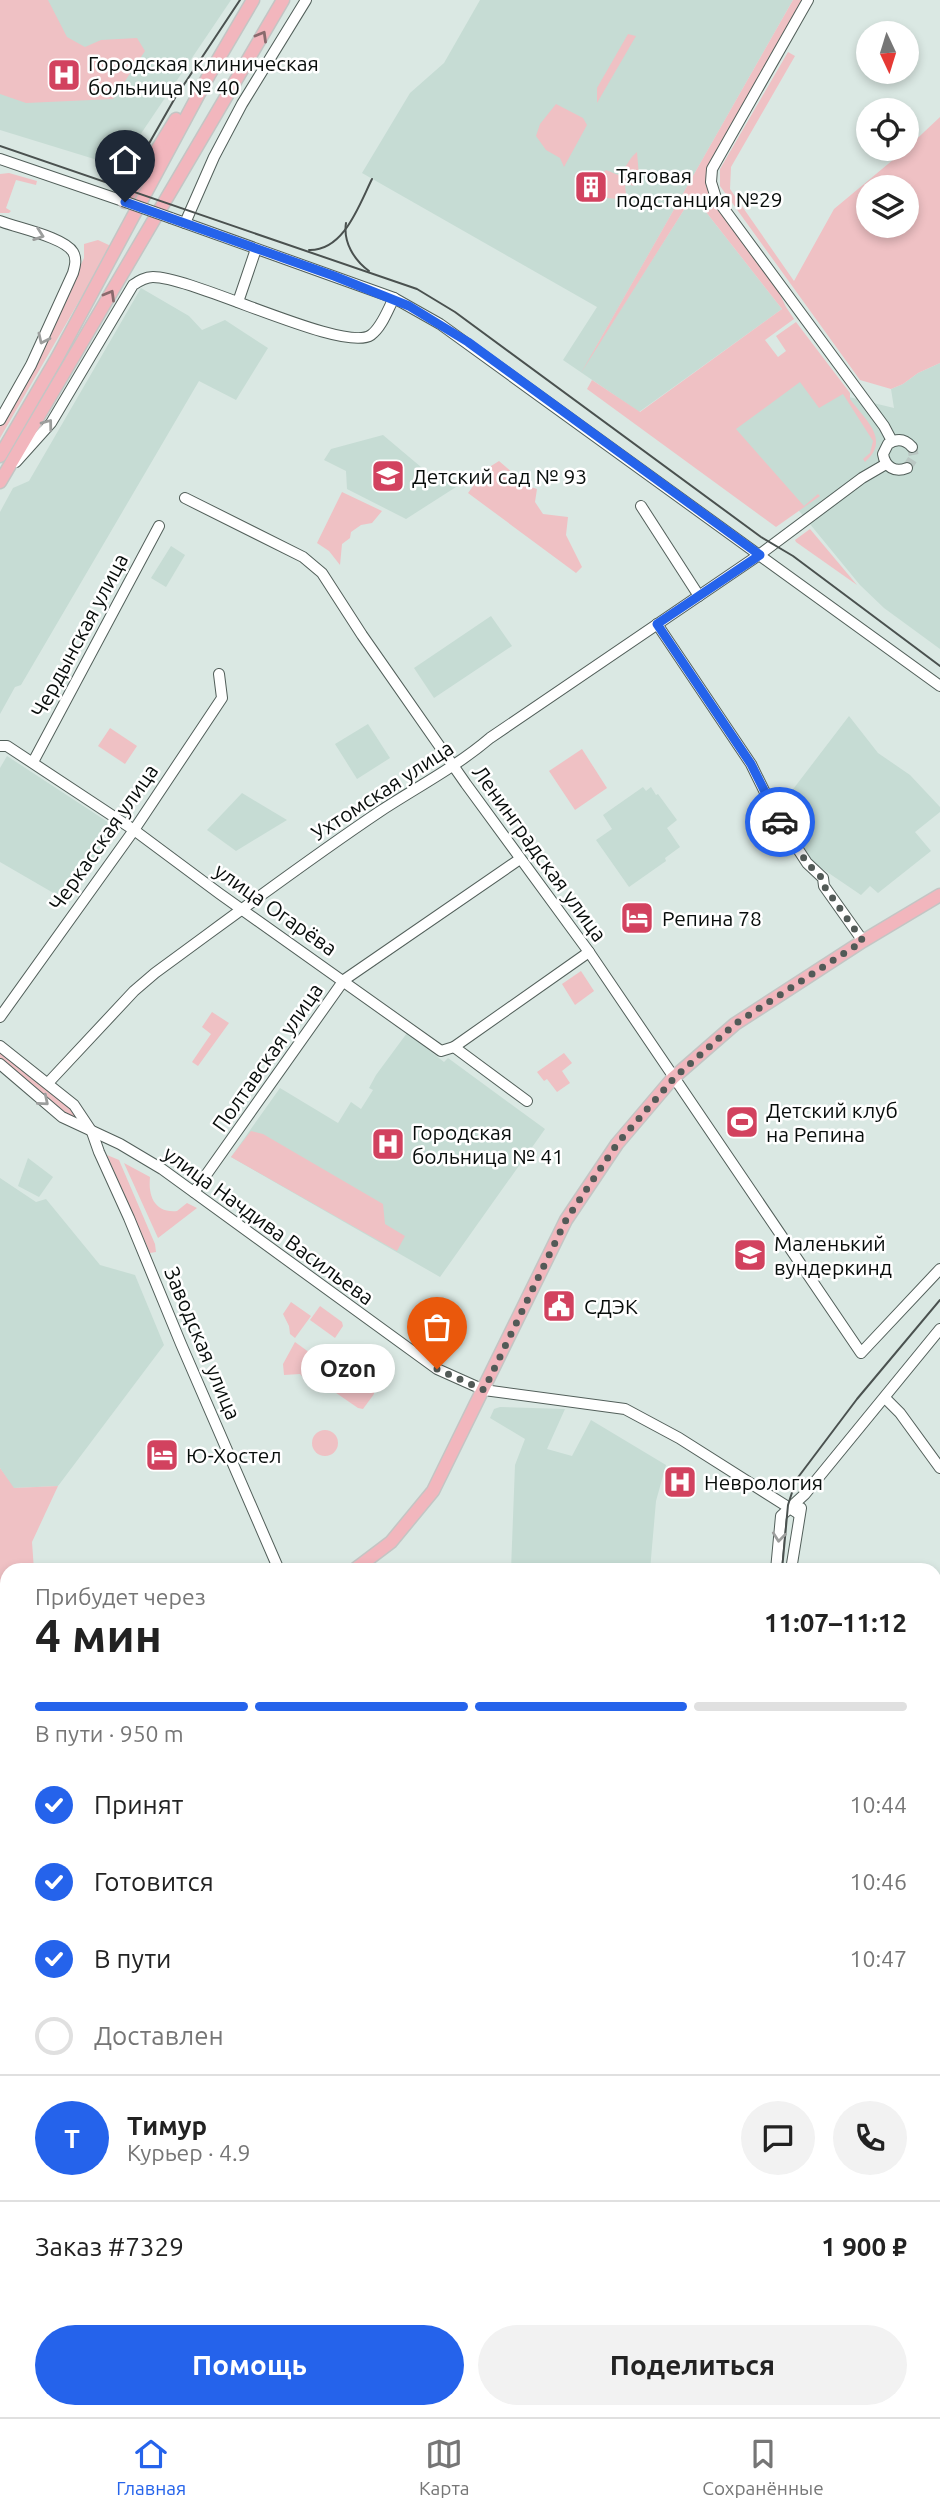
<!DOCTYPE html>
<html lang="ru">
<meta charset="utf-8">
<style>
:root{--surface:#fff;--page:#f2f2f2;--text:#222;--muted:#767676;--line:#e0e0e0;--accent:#2563eb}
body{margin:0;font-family:Ubuntu,sans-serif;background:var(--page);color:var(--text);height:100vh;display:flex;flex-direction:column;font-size:26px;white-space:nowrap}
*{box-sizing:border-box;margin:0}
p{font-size:23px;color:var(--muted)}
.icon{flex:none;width:38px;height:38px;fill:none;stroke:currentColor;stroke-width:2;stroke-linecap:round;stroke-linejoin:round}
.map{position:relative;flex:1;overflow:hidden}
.sheet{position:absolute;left:0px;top:1563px;width:942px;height:856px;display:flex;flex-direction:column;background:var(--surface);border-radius:21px 21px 0 0;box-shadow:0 4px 10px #0003}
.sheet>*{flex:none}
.needle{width:46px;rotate:176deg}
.controls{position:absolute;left:856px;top:21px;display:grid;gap:14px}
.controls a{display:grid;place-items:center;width:63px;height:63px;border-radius:50%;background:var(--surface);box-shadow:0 4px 10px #0003;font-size:35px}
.pin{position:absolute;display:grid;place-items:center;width:60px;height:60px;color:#fff;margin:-72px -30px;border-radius:50% 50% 50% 0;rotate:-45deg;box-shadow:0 0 7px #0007}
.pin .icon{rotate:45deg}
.courier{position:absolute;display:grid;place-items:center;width:70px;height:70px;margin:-35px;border:5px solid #2563eb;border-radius:50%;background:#fff;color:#222;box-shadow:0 2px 9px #0007}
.bubble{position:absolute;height:49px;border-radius:24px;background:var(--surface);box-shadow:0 4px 10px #0003;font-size:23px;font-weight:700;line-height:49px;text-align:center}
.overview em{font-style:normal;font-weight:700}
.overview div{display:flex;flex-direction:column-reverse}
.overview{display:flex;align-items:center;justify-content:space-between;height:119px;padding:0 35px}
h1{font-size:46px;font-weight:700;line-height:52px}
.bar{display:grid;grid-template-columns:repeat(4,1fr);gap:10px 7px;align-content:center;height:84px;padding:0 35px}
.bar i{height:9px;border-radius:5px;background:var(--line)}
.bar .selected{background:var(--accent)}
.bar p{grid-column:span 4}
.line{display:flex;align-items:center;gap:18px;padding:0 35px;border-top:2px solid var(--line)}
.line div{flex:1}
.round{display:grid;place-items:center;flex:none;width:74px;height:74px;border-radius:37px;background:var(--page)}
ol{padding:0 35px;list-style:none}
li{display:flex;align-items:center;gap:21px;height:77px}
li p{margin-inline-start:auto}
li .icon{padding:7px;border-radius:50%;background:var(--accent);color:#fff;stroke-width:4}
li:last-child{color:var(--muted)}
li i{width:38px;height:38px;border:4px solid var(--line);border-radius:50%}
.primary-button{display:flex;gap:14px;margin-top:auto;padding:14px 35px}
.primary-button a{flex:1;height:80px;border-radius:42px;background:var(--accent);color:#fff;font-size:28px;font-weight:700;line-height:80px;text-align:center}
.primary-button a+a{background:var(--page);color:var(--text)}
.menu{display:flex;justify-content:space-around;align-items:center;height:98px;border-top:2px solid var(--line);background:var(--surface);font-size:19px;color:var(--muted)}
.menu a{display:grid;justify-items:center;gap:4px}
.menu .selected{color:var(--accent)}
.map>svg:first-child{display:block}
</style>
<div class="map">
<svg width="940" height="2417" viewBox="0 0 940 2417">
<rect width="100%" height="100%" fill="#dae8e3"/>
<g fill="#c6dcd4">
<polygon points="0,0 231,0 138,138 117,166 0,130"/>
<polygon points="480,0 793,0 592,354 687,205 696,204 706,212 782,309 639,412 563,360 597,307 362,173 410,93 444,63"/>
<polygon points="141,288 189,316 202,330 225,320 268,348 236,400 199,381 21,685 15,687 0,714 0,512 13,488 29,481"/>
<polygon points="822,361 849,397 894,408 891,389 903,384 918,373 940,363 940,649 884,608 860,585 731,428"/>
<polygon points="383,435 434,478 445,473 456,487 406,519 347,489 346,471 324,460 331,449"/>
<polygon points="171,546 185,555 166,587 151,578"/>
<polygon points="491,616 512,646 434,698 414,668"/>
<polygon points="849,716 878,753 910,775 940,807 940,812 915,832 931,851 878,893 870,886 861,895 811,861 778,809"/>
<polygon points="368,724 390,758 357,779 335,744"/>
<polygon points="7,756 120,830 69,902 0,862 0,768"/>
<polygon points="643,787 646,791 651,787 656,795 658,794 677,820 667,828 680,847 665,858 666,861 629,887 596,840 612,829 603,815"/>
<polygon points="242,793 287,820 236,851 207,830"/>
<polygon points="407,1033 444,1062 448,1058 545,1129 440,1277 231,1157 280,1088 338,1123 351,1102 361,1109 373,1090 369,1088 376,1075"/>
<polygon points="28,1158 53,1177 39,1197 18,1186"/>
<polygon points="0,1178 36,1202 46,1199 100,1265 135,1275 164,1345 58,1486 13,1488 0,1468"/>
<polygon points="500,1407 565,1409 547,1449 572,1456 591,1420 666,1465 656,1501 650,1570 511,1570 515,1465 525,1439 490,1418 494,1409"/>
<polygon points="7,1889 7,1990 0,1991 0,1890"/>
<polygon points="71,2412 141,2412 184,2417 71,2417"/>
</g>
<g fill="#efc1c4" fill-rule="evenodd">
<polygon points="0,0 48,0 67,37 85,47 101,40 137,38 145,51 113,99 26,103 0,94"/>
<path d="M793 0H802L709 163 707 183 713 202 778 290 786 307 794 319 765 340 778 357 786 351 776 336 796 322 850 393V399C865 420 891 439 865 462L863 459 870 453 873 441 843 394 819 408 800 382 736 429 804 506 818 494 820 496 776 527 587 389 592 380 640 412 782 309 706 212 696 204 687 205 581 373Z"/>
<polygon points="628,34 636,36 597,103 597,88"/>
<path d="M788 52 795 56 731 167 730 189 794 281 834 209 906 149 940 117V363L918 373 903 384 891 389 860 380 720 186V169ZM868 187H906V226H868Z"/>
<polygon points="556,104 583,118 587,125 564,167 560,158 546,150 536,136 540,124"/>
<path d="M637 152 639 176 633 186 627 183 625 186 626 194 619 199 606 198 603 188 605 183 599 176 606 170 618 175C627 168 628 159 637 152Z"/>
<polygon points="9,173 37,181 36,185 16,180 6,208 11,211 9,213 0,213 0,174"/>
<polygon points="98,240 111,246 0,438 0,427 35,363 84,258 84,244"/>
<polygon points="499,461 528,486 537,489 535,502 543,514 568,517 566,535 582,567 576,573 468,493 476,482 485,484 492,476 491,466"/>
<polygon points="342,492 382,511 372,523 361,525 351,532 350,538 342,544 340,565 329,551 317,543"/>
<polygon points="810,529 857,585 796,542 795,540"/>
<polygon points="110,728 137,746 125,764 98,746"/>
<polygon points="582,749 607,788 575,810 549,771"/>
<polygon points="581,971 594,991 575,1005 562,984"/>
<polygon points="212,1012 229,1023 198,1066 192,1062 211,1034 202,1027"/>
<path d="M0 1049C28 1071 66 1092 81 1125L0 1059Z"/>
<polygon points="564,1053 572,1063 562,1071 570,1083 557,1092 547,1079 544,1081 537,1072"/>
<polygon points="251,1131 263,1134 383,1204 385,1224 405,1236 397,1251 231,1157"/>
<polygon points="107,1155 119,1160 155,1244 156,1252 150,1253"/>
<path d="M124 1163 150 1177C148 1197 155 1213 177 1211L187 1203 197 1208 158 1238Z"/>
<polygon points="291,1302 311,1316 295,1338 290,1334 289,1326 283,1314"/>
<polygon points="320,1306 342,1322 343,1326 335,1338 310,1320"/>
<polygon points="295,1342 317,1358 303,1377 300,1374 284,1375 283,1364"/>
<polygon points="341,1366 374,1389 374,1394 363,1409 358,1408 326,1386 325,1380 335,1367"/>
<circle cx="325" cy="1443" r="13"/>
<polygon points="0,1468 14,1488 58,1486 32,1542 34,1570 7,1570 7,1660 0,1661"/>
</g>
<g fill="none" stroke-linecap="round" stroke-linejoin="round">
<polyline stroke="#bac7c3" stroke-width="10" stroke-dasharray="10 5" stroke-linecap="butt" points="907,468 914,457 912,447"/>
<defs>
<g id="minor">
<polyline points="808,0 712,169 711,182 716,198 884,426 892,441"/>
<polyline points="0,159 123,201"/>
<polyline points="171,218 394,298 440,324 940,686"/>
<path d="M0 221C17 228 64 237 73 252 77 259 75 266 73 273L31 365 0 420"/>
<polyline points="185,223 214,157 242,104 306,0"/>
<polyline points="238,302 256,249"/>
<path d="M16 462 51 423 133 285C139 281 145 277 153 277 194 277 344 354 371 335 382 327 388 309 394 298"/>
<path d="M907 468C895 473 885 467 883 454L888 444C897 438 905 439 912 447"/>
<polyline points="185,498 303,557 322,573 362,635 466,784 589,952 861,1353 940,1269"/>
<polyline points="641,506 699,596"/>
<polyline points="657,624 751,764 777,817 807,863 823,878 824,886 863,941"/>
<polyline points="0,746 7,746 134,830 220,894 441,1051 454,1047 589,952"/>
<polyline points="33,762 159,526"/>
<polyline points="0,1017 134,830 222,698 219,674"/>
<polyline points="0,1046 74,1105 92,1132 99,1152 129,1218 181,1344 279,1570"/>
<polyline points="454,1047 527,1101"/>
<polyline points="0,1064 62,1117 120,1144 162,1169 437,1369 484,1390 625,1409 679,1438 799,1514"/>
<path d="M48 1083 134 991 155 973C229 919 303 863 379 812 417 787 456 767 490 738L759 555 862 478 886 464"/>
<polyline points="194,1192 344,980 520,859"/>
<polyline points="885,1398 900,1413 940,1468"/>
<polyline points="776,1570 781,1516 805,1494 940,1329"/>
<polyline points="791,1570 801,1508"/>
<polyline points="934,1590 940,1590"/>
<polyline points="934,1722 940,1723"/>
<polyline points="0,1753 7,1754"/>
<polyline points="934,1806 940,1806"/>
<polyline points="934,2378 940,2378"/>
<polyline points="728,2412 728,2417"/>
<polyline points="247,2417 248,2412"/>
<polyline points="747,2417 747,2412"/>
<polyline points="865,2417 865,2412"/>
</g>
<g id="major">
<polyline points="125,202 176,119"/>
<polyline points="0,456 57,358 209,75 253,0"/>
<polyline points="0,482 283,0"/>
<polyline points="354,1570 391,1542 433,1491 566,1220 617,1144 673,1078 735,1024 863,941 940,895"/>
<polyline points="0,1700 7,1697"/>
<polyline points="0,1713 7,1713"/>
<polyline points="934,1746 940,1746"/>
<polyline points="934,1764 940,1764"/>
<polyline points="0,2338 7,2338"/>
</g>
</defs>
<use href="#minor" stroke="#525f5a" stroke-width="12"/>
<use href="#major" stroke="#c4c5c4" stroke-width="15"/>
<use href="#minor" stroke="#fff" stroke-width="10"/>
<use href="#major" stroke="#f2b6bd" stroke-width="12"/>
<g stroke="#4a514f" stroke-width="2">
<polyline points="0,146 417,289 455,312 761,537 793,556 940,666"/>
<polyline points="109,184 119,183 131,175 175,98 240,0"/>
<path d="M346 223C343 242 354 260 369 271"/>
<path d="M309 250C344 251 359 205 372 179"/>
<polyline points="782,1570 788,1505 796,1480 857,1399 940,1300"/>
<polyline points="735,2417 735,2412"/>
</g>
<defs>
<polyline id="minor-bridge" points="123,201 171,218"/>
</defs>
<use href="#minor-bridge" stroke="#525f5a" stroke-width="12" stroke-linecap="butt"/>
<use href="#minor-bridge" stroke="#fff" stroke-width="10"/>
</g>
<defs><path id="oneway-chevron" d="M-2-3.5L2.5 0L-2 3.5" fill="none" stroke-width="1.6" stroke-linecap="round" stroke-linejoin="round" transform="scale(1.75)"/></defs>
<g stroke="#896a6d">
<use href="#oneway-chevron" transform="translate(262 36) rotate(-60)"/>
<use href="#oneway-chevron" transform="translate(110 295) rotate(-60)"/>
</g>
<g stroke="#9c9e9d">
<use href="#oneway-chevron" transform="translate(39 235) rotate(19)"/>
<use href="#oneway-chevron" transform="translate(43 339) rotate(115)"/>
<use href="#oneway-chevron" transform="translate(48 424) rotate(-53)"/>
<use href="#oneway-chevron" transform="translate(44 1101) rotate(40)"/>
<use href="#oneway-chevron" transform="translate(779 1537) rotate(96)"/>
</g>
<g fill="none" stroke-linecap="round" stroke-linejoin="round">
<polyline stroke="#525a57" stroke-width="7" stroke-dasharray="0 12.6" points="437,1369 484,1390 566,1220 617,1144 674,1078 735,1024 863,941 824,886 822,878 807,863 780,822"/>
<polyline stroke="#2563eb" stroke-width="9" points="125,202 334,276 409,306 468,342 760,555 657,624 751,764 780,822"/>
</g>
<defs>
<symbol id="hospital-square" viewBox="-11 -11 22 22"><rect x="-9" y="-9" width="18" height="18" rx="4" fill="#d2425f" stroke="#fff"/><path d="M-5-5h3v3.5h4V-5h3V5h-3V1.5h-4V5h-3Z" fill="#fff"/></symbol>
<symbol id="building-square" viewBox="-11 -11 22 22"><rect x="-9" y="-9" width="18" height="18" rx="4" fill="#d2425f" stroke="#fff"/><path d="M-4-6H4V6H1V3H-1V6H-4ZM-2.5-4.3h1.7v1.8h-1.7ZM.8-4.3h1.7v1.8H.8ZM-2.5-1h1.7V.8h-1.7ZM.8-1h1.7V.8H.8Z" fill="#fff"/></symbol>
<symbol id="school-square" viewBox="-11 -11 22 22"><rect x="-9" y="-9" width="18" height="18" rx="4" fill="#d2425f" stroke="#fff"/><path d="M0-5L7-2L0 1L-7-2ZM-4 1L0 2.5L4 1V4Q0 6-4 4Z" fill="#fff"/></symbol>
<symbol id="hotel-square" viewBox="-11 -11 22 22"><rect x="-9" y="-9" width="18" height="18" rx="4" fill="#d2425f" stroke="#fff"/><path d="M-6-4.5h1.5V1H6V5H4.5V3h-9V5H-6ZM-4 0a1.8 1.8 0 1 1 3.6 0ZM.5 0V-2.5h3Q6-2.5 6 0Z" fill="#fff"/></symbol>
<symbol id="stadium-square" viewBox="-11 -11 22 22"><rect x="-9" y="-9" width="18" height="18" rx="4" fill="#d2425f" stroke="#fff"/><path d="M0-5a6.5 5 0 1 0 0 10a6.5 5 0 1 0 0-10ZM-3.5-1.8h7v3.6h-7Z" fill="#fff"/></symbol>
<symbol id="civic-square" viewBox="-11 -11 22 22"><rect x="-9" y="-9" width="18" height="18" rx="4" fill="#d2425f" stroke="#fff"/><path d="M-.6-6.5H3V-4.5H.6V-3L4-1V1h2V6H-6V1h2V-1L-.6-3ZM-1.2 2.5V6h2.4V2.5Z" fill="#fff"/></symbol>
</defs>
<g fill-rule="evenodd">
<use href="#hospital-square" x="45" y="56" width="38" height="38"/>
<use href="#building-square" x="572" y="168" width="38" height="38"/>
<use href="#school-square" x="369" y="457" width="38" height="38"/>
<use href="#hotel-square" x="618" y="899" width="38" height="38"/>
<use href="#stadium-square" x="723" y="1103" width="38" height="38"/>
<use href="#hospital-square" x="369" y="1125" width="38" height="38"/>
<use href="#school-square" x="731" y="1236" width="38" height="38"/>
<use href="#civic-square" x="540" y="1287" width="38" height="38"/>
<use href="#hotel-square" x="143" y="1436" width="38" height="38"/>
<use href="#hospital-square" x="661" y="1463" width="38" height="38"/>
</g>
<g text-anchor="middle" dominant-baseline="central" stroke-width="5" stroke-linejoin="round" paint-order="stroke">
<g font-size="21" fill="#080d0b" stroke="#fff" text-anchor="start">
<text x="88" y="63">Городская клиническая<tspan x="88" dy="24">больница № 40</tspan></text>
<text x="616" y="175">Тяговая<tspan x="616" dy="24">подстанция №29</tspan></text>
<text x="412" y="476">Детский сад № 93</text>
<text x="662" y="918">Репина 78</text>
<text x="766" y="1110">Детский клуб<tspan x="766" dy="24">на Репина</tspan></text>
<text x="412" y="1132">Городская<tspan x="412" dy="24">больница № 41</tspan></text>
<text x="774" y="1243">Маленький<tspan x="774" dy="24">вундеркинд</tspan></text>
<text x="584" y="1306">СДЭК</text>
<text x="186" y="1455">Ю-Хостел</text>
<text x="704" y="1482">Неврология</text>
</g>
<g font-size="21" fill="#080d0b" stroke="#fff">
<text transform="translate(79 635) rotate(-62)">Чердынская улица</text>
<text transform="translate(382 790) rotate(-33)">Ухтомская улица</text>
<text transform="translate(103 837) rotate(-55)">Черкасская улица</text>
<text transform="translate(540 853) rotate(54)">Ленинградская улица</text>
<text transform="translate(276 909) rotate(35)">улица Огарёва</text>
<text transform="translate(267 1057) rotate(-55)">Полтавская улица</text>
<text transform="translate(269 1225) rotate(36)">улица Начдива Васильева</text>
<text transform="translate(203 1343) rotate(67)">Заводская улица</text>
</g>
</g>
</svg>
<div class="controls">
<a><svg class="needle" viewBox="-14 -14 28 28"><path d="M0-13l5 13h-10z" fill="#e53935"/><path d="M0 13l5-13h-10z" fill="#767676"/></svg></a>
<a><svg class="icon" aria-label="locate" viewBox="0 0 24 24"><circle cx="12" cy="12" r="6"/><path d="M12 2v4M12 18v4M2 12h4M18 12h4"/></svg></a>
<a><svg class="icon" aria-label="layers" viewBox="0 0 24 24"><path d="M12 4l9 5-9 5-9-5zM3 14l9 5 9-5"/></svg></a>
</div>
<div class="pin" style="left:437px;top:1369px;background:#ea580c"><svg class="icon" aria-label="bag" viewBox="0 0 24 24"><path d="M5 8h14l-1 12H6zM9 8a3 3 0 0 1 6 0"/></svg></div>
<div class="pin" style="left:125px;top:202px;background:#1f2937"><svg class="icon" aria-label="home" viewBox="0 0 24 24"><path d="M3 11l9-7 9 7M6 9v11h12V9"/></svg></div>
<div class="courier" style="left:780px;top:822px"><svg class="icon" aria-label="car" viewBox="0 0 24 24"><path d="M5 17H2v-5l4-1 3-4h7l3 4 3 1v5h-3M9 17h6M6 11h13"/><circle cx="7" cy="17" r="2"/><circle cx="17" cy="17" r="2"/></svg></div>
<div class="bubble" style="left:301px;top:1344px;width:94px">Ozon</div>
<section class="sheet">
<div class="overview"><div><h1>4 мин</h1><p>Прибудет через</p></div><em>11:07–11:12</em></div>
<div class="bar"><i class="selected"></i><i class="selected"></i><i class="selected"></i><i></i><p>В пути · 950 m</p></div>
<ol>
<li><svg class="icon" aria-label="check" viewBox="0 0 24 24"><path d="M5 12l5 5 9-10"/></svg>Принят<p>10:44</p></li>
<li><svg class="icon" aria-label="check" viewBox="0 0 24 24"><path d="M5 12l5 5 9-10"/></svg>Готовится<p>10:46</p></li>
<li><svg class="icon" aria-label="check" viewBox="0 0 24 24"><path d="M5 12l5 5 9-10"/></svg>В пути<p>10:47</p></li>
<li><i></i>Доставлен</li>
</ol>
<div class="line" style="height:126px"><b class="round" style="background:var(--accent);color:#fff">Т</b><div><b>Тимур</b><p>Курьер · 4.9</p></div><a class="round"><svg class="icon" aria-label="chat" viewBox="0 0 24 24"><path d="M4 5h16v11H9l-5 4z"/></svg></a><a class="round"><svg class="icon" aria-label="phone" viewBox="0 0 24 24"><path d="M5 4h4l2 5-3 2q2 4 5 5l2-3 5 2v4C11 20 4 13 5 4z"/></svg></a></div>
<div class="line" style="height:91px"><div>Заказ #7329</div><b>1 900 ₽</b></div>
<div class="primary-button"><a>Помощь</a><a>Поделиться</a></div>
</section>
</div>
<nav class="menu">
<a class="selected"><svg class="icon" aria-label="home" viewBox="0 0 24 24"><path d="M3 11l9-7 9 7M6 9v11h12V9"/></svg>Главная</a>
<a><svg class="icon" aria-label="map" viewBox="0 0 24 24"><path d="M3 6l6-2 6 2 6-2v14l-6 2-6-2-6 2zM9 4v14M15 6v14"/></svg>Карта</a>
<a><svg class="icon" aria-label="saved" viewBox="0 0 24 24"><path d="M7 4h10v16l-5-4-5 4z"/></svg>Сохранённые</a>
</nav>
